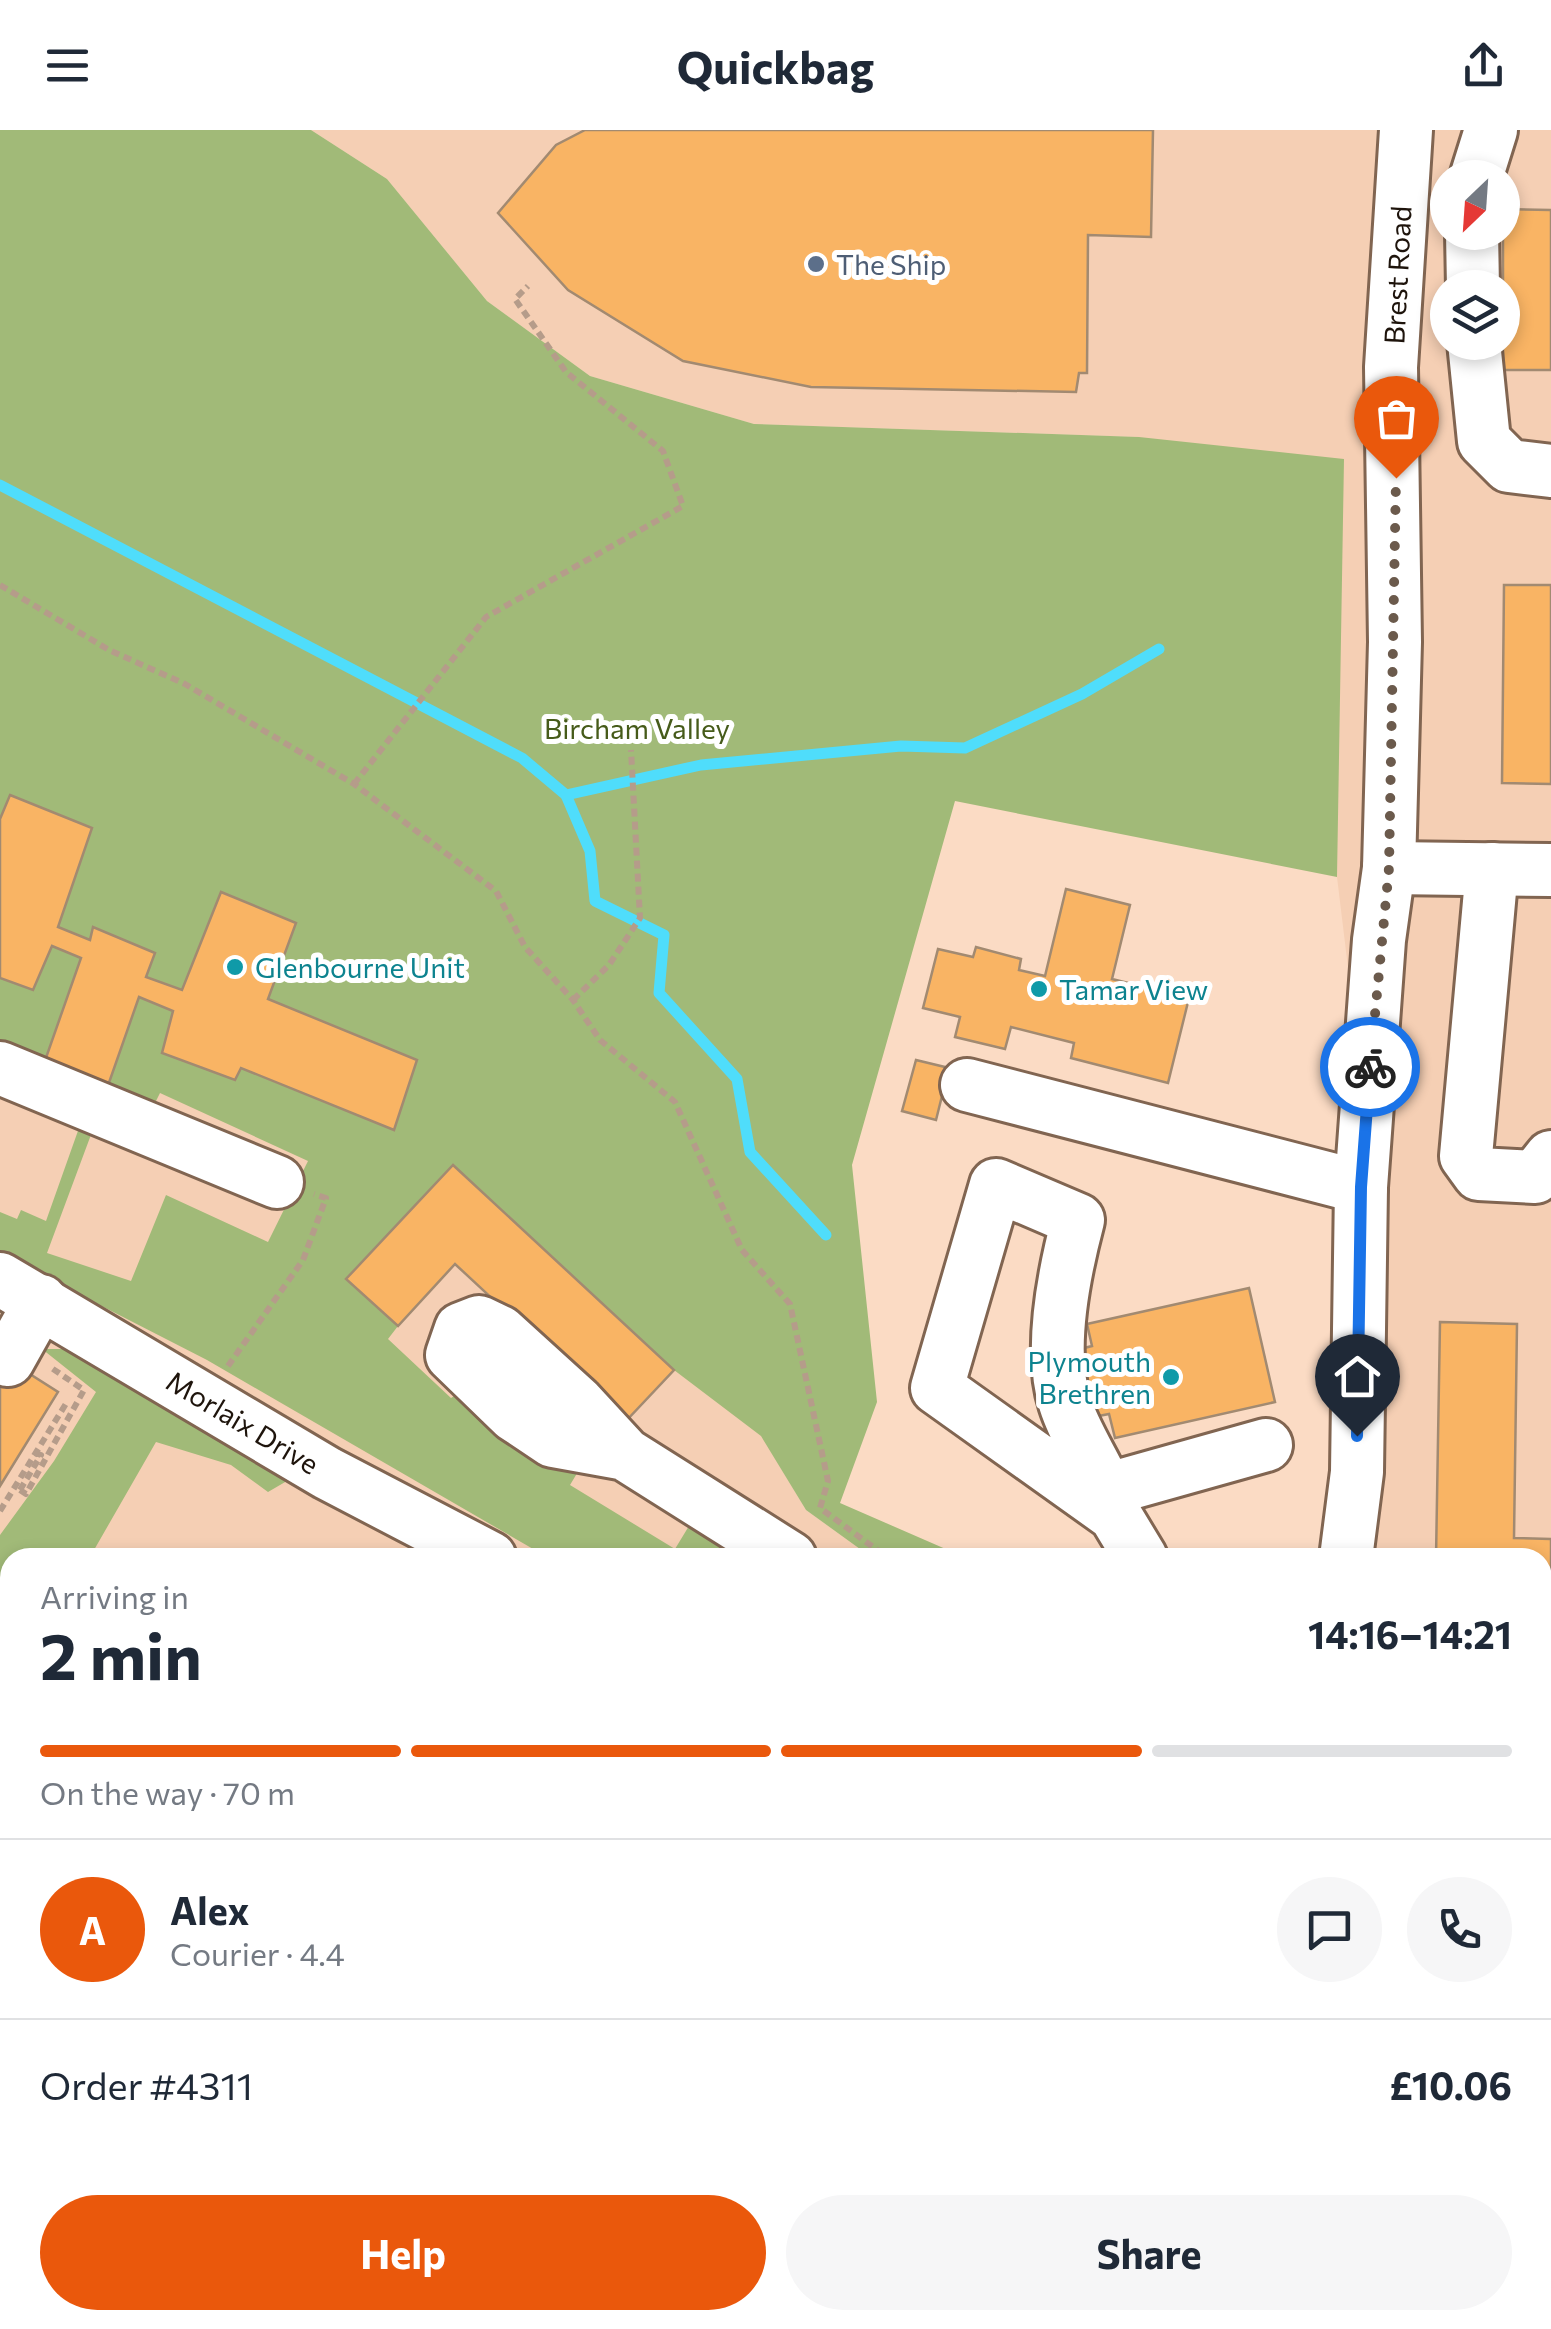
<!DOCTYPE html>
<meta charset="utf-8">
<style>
:root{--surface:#fff;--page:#f6f6f7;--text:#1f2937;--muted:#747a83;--line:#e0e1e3;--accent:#ea580c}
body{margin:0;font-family:Commissioner,sans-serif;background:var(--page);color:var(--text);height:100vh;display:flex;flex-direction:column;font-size:38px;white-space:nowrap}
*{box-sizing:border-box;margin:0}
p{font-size:32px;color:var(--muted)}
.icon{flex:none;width:55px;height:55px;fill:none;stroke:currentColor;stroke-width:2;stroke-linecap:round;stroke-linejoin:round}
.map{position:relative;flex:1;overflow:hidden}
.side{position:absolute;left:0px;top:1418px;width:1552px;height:782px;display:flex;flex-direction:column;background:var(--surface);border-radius:30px 30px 0 0;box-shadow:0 5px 15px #0003}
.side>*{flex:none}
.needle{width:65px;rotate:205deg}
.fabs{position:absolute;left:1430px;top:30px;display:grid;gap:20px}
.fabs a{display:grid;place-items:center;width:90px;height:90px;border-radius:50%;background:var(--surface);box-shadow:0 5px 15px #0003;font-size:50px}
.pin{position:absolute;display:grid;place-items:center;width:85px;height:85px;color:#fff;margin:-102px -42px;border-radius:50% 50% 50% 0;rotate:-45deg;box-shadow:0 0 10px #0007}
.pin .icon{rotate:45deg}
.courier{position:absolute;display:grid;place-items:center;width:100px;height:100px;margin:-50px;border:8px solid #1a73e8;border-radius:50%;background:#fff;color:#222;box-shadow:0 2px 12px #0007}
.summary em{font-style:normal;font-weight:700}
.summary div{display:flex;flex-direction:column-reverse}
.summary{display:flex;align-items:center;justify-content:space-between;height:170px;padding:0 40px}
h1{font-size:65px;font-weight:700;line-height:75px}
.bar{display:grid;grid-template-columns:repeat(4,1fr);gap:15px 10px;align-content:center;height:120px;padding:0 40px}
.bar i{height:12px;border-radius:8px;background:var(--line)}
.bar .on{background:var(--accent)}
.bar p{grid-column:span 4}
.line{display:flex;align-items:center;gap:25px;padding:0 40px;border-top:2px solid var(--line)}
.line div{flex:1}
.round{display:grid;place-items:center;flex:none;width:105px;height:105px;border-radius:52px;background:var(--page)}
.action{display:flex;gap:20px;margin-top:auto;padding:20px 40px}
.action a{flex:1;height:115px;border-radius:60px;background:var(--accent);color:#fff;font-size:40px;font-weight:700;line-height:115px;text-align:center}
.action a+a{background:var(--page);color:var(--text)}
header{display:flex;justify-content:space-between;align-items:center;height:130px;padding:0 40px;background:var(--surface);font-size:45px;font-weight:700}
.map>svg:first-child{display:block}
</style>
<header><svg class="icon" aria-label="menu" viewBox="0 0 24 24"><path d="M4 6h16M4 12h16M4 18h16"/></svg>Quickbag<svg class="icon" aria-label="share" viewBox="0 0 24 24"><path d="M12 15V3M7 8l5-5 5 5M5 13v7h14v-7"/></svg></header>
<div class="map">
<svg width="1551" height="2199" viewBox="0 0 1551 2199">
<rect width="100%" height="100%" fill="#fbdbc4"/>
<g fill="#f5cfb4" fill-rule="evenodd">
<path d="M311 0H1551V2199H1164L1153 2190H1542V1428L1368 1427 1379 1093 1337 747 1139 307 754 294 590 246 487 171 387 49ZM1448 48H1502V102H1448ZM1448 158H1502V212H1448Z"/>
<polygon points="0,720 484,893 627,1081 806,1380 871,1427 10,1428 10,2190 983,2190 971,2199 0,2199"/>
</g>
<g fill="#a1ba78">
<polygon points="0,0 311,0 387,49 487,171 590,246 754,294 1139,307 1344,329 1337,747 955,671 852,1035 877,1272 840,1373 964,1427 871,1427 806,1380 761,1306 674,1240 453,1035 346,1148 398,1196 388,1209 451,1268 465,1259 585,1330 570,1355 675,1419 692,1391 752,1427 547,1427 207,1230 0,1124 0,1082 17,1089 21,1080 46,1091 79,998 92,1002 47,1123 131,1151 166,1065 268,1112 308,1031 160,963 151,981 104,967 139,867 173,881 162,923 235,950 241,938 417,931 268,869 296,793 222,762 182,860 146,847 155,823 94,797 90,810 58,797 10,665 0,689"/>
<polygon points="52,816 81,828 41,942 0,920 0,848"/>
<polygon points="42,1219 72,1219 292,1348 268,1362 231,1335 156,1312 90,1427 10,1428 10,1557 0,1574 0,1405 54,1331 96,1262"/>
<polygon points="0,1747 10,1757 10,1852 0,1846"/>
<polygon points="730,2190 1026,2190 1017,2199 737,2199"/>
</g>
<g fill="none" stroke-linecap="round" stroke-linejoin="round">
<g stroke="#4fddfb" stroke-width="11">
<polyline points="0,355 522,628 566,665 590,721 595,771 664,805 659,863 737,949 750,1022 826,1105"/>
<polyline points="566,665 701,635 901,616 965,618 1082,564 1159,519"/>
</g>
</g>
<g fill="#f9b464" stroke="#a28a71" stroke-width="2.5">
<polygon points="585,0 1153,0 1151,107 1088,105 1087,243 1079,243 1076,262 811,257 683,231 568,160 498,83 556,15"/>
<polygon points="1503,79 1551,80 1551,240 1503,240"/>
<polygon points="1504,455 1551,455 1551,654 1502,653"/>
<polygon points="10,665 92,698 58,797 90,810 93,797 155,823 146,847 182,860 221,762 296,793 268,869 417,930 394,1000 241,938 235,950 162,923 173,881 139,867 104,967 41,942 81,828 52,816 33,860 0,848 0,689"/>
<polygon points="1066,759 1130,775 1112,849 1189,868 1168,953 1071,928 1074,913 1011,897 1005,919 955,907 960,887 923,878 938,819 973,827 976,817 1021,829 1019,840 1045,846"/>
<polygon points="916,930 949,938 936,990 902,981"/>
<polygon points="453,1035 674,1240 625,1292 455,1134 398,1196 346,1149"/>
<polygon points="1249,1158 1275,1272 1115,1308 1109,1284 1083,1289 1068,1222 1092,1216 1087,1194"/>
<polygon points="1440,1192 1517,1194 1514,1408 1551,1409 1551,1489 1542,1489 1542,1428 1436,1428"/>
<polygon points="0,1225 58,1262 0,1356"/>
<polygon points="1542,1996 1551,2000 1551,2169 1542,2165"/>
</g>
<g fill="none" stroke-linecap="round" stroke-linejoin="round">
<defs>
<g id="minor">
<polyline points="1476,48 1491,0"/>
<polyline points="1472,102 1473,158"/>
<polyline points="1474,212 1484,311 1509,336 1551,341"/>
<polyline points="1389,738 1551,740"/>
<polyline points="1492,739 1466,1026 1479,1044 1535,1047 1551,1027"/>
<polyline points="0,938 277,1052"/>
<polyline points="967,955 1361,1057"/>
<polyline points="0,1149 327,1343 490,1428"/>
<polyline points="8,1230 41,1171"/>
<polyline points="625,1324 553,1311 514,1285 452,1225 461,1199 479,1192 500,1202 577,1272 625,1324 790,1428"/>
<polyline points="1109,1359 1266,1315"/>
<path d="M1115 1385C1105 1345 1077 1312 1065 1273 1048 1220 1064 1143 1078 1090L996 1055 937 1258 1115 1385 1141 1428"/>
<polyline points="1346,1428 1357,1342 1361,1057 1379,810 1389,738 1395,512 1391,237 1406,0"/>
<polyline points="1542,1595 1551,1581"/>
<polyline points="0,1710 10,1720"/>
<polyline points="1542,1791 1551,1786"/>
<polyline points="1041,2199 1048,2190"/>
<polyline points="1104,2199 1104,2190"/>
</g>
</defs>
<use href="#minor" stroke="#816551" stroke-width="58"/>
<g stroke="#b59c8a" stroke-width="6" stroke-dasharray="8 5" stroke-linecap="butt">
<polyline points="0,455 109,520 185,554 354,654 496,761 525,817 573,870 600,910 675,972 742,1120 790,1174 828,1351 820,1378 888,1428"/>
<polyline points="354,654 486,487 683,376 663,321 566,242 515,169 528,156"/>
<polyline points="573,870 609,835 640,788 631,620"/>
<polyline points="228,1236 303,1130 326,1068 314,1064"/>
<polyline points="20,1360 26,1364 84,1260 50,1237"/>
<polyline points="20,1360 41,1325 35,1323"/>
<polyline points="0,1381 67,1272"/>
<polyline points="758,2199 760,2190"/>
</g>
<use href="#minor" stroke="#fff" stroke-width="52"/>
</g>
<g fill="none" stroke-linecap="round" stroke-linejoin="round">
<polyline stroke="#6b5a4c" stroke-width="10" stroke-dasharray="0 18" points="1370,937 1389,738 1396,348"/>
<polyline stroke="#1a73e8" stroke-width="12" points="1357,1306 1361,1057 1370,937"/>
</g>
<circle fill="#5c6f8a" stroke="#fff" stroke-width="4" cx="816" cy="134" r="10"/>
<g fill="#0f9aa8" stroke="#fff" stroke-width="4">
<circle cx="235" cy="837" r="10"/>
<circle cx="1039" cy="859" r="10"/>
<circle cx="1171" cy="1247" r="10"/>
</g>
<g text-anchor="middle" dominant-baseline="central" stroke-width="10" stroke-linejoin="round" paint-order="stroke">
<g font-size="28" fill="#4e5e75" stroke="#fff" text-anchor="start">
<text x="836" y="134">The Ship</text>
</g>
<g font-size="28" fill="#1e140c" stroke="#fff">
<text transform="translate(1397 145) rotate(-87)">Brest Road</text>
<text transform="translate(243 1292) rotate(31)">Morlaix Drive</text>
</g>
<g font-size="28" fill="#465b1a" stroke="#fff">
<text x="637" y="598">Bircham Valley</text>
</g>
<g font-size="28" fill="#0d838f" stroke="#fff" text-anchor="start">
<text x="255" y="837">Glenbourne Unit</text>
<text x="1059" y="859">Tamar View</text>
<text x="1151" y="1231" text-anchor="end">Plymouth<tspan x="1151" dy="32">Brethren</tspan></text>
</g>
</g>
</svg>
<div class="fabs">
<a><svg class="needle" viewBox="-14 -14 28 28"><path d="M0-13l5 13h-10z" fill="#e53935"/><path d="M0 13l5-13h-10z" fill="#747a83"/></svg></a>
<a><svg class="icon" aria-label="layers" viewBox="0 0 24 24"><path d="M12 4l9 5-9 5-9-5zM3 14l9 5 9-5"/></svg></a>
</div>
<div class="pin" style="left:1396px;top:348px;background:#ea580c"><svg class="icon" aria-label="bag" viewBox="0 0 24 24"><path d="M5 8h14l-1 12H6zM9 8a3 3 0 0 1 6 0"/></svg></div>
<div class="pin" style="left:1357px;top:1306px;background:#1f2937"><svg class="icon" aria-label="home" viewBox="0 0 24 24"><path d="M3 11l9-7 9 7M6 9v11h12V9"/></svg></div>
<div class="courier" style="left:1370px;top:937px"><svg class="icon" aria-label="bike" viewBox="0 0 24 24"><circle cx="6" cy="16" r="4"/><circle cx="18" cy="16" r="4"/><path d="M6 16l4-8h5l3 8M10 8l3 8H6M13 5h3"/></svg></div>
<section class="side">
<div class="summary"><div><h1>2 min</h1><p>Arriving in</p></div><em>14:16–14:21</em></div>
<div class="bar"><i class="on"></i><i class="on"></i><i class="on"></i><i></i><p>On the way · 70 m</p></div>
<div class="line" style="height:180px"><b class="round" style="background:var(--accent);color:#fff">A</b><div><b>Alex</b><p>Courier · 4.4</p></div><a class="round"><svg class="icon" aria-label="chat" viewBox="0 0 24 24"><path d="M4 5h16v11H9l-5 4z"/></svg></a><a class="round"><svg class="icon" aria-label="phone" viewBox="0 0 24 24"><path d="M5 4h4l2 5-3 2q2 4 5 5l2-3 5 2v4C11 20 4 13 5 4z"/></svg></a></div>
<div class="line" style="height:130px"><div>Order #4311</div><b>£10.06</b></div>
<div class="action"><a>Help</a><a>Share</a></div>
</section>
</div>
